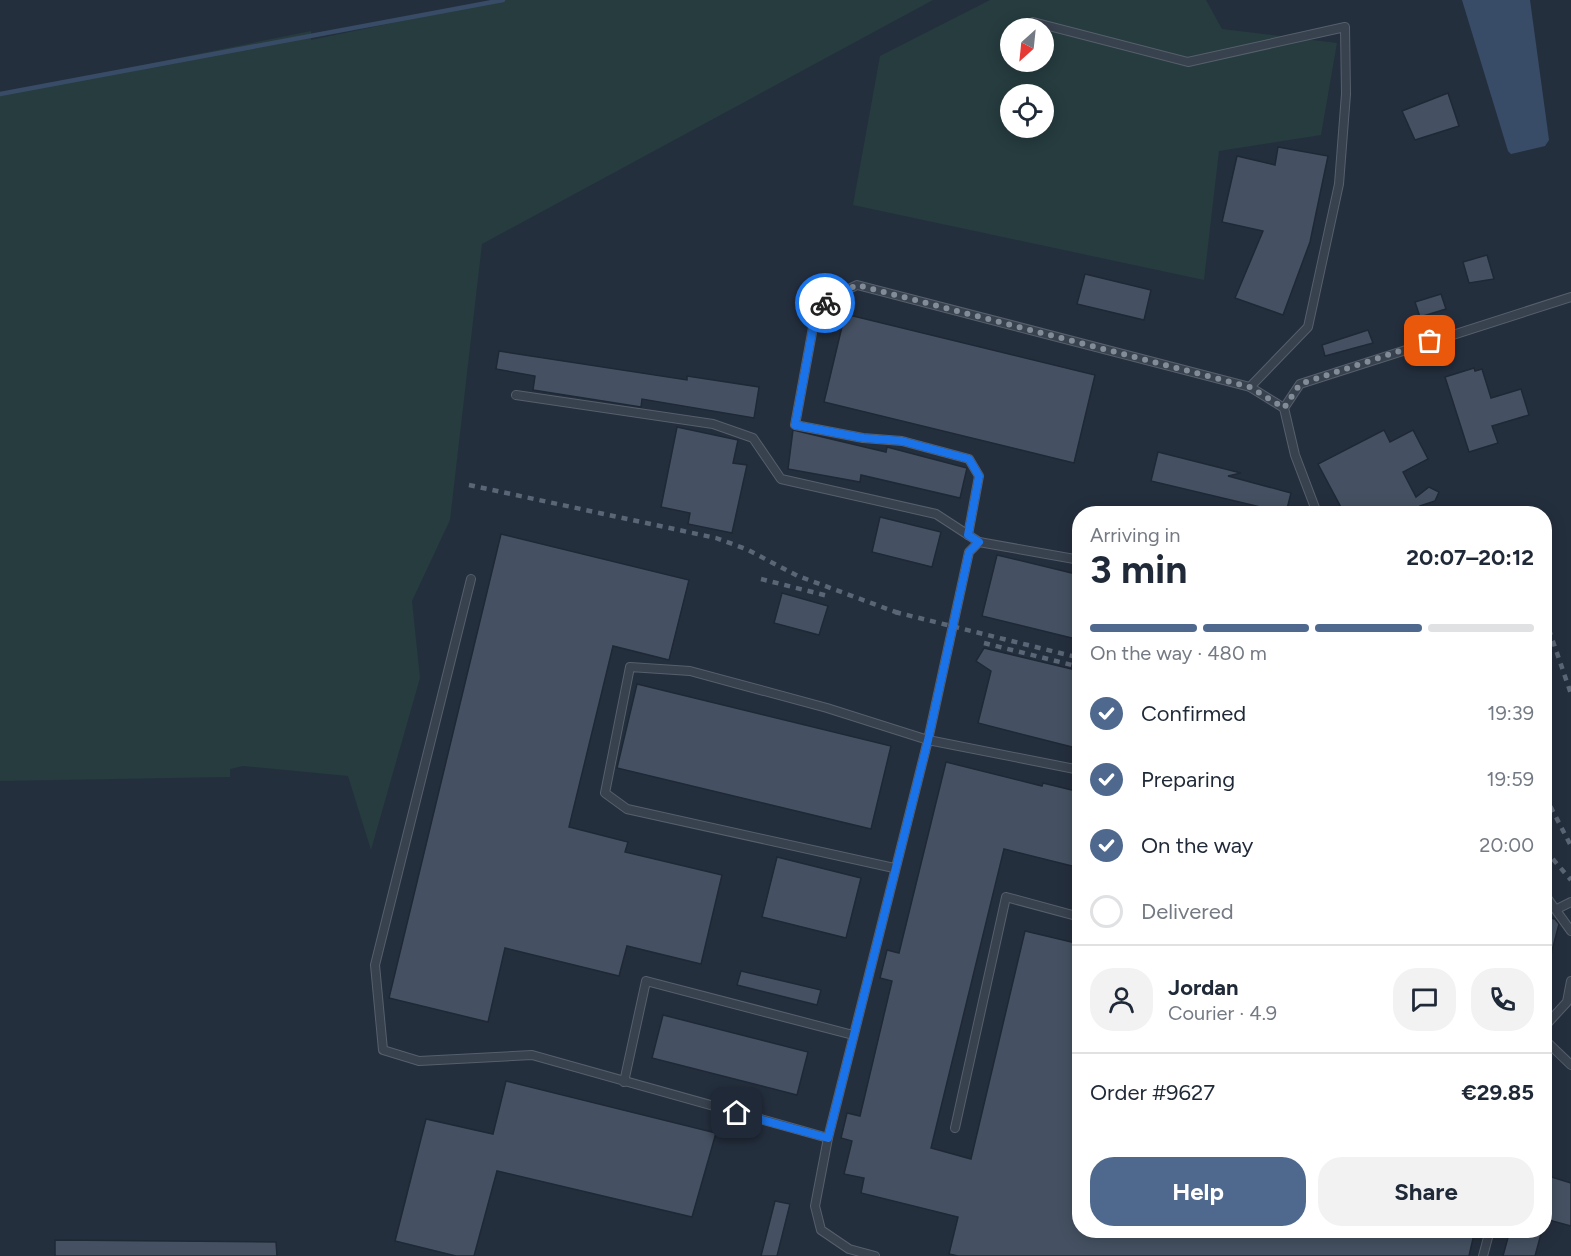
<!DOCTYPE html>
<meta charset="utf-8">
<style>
:root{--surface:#fff;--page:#f2f2f3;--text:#1f2937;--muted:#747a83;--line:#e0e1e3;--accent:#4f688e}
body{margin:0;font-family:Figtree,sans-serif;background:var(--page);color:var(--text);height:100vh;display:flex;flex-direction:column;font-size:22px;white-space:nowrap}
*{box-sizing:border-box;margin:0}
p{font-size:20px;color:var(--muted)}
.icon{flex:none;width:33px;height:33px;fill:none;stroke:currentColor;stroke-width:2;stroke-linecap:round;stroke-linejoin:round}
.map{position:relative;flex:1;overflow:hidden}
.panel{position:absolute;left:1072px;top:506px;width:480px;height:732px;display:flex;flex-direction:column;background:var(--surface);border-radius:24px;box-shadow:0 3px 15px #0003}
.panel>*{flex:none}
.needle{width:39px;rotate:207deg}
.controls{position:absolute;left:1000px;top:18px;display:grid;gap:12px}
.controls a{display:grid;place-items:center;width:54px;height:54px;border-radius:50%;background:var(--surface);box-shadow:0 3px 15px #0003;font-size:30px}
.pin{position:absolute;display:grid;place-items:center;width:51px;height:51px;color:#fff;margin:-26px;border-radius:12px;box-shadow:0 3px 9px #0006}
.courier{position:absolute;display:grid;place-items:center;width:60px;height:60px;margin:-30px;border:4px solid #1a73e8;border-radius:50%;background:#fff;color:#222;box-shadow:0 2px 8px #0007}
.head em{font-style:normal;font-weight:700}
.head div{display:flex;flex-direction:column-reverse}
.head{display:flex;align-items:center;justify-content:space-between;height:102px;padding:0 18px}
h1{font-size:39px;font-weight:700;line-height:45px}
.bar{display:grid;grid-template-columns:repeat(4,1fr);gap:9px 6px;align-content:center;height:72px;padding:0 18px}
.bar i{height:8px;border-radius:4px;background:var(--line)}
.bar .active{background:var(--accent)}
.bar p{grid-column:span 4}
.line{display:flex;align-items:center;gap:15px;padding:0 18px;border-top:2px solid var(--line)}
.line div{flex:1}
.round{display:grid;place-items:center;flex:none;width:63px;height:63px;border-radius:24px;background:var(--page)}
ol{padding:0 18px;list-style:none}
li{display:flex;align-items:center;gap:18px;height:66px}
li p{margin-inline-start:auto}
li .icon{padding:6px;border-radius:50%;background:var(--accent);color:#fff;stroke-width:4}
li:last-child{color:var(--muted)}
li i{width:33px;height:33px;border:3px solid var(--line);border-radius:50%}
.button{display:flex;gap:12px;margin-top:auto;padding:12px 18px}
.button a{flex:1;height:69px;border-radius:24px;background:var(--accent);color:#fff;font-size:24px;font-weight:700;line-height:69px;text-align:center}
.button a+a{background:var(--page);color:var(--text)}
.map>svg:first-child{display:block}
</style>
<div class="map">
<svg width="1571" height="1256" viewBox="0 0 1571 1256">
<rect width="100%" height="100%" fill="#242f3e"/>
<g fill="#263c3f" fill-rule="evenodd">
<polygon points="502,0 933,0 482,244 450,520 412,601 420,678 371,850 348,776 243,766 230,769 230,777 0,781 0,94 311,31 311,40"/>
<path d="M990 0H1206L1222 29 1337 43 1321 135 1219 151 1204 280 853 205 880 56ZM1011 28H1044V62H1011ZM1011 94H1044V128H1011Z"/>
</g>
<polygon fill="#394c67" points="1462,0 1530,0 1549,140 1545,146 1511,154 1508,151"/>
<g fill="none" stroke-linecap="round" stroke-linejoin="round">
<polyline stroke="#394c67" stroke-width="4.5" points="0,94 503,0"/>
</g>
<g fill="#455162" stroke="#1f2835" stroke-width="1.5">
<polygon points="1448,93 1459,126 1415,140 1402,111"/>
<polygon points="1278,147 1328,156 1310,242 1283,315 1235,298 1263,231 1222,222 1237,156 1275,165"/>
<polygon points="1487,255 1494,279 1469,283 1463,262"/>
<polygon points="1085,274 1151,290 1144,320 1077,304"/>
<polygon points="1441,294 1446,309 1420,317 1415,302"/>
<polygon points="845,314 1095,375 1074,463 824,402"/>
<polygon points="1368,330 1373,343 1325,356 1322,345"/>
<polygon points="499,351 687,380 687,376 759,387 754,418 642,399 641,407 533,390 535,376 496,369"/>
<polygon points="1474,368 1475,371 1482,369 1491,398 1521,389 1529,415 1492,426 1498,443 1469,452 1445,377"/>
<polygon points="677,427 738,440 733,463 747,465 732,533 688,524 690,513 661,507"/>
<polygon points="793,430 886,452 887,447 967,468 960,498 861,475 860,482 788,469"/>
<polygon points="1384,430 1390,442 1413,430 1428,459 1403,472 1416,497 1429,487 1439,492 1435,501 1420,506 1424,513 1344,513 1318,464"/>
<polygon points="1158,452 1241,473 1228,476 1291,493 1286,513 1151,481"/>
<polygon points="880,517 941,532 932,567 872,552"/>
<polygon points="501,534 689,580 669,660 613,646 569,827 628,842 625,852 722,875 701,964 627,946 619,976 505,948 488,1022 389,998"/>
<polygon points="997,555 1080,575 1080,640 982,616"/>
<polygon points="782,593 828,606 819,635 774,623"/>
<polygon points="984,648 1080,671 1080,749 978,723 991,671 976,661"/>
<polygon points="637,684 891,746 871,829 617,768"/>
<polygon points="946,762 1042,786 1043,783 1080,792 1080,868 1004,849 931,1148 971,1159 1025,931 1080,944 1080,1230 1475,1230 1469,1256 958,1256 949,1254 958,1217 861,1193 864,1178 844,1174 852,1141 841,1138 847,1113 860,1116 892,981 880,978 887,950 899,953"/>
<polygon points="777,857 861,878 846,938 762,917"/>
<polygon points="1545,917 1555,919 1559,924 1549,962 1545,961"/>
<polygon points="741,971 821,990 817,1005 737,985"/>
<polygon points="663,1015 808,1052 797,1095 652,1058"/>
<polygon points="506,1081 716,1133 692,1217 497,1171 474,1256 456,1256 395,1241 426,1119 493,1134"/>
<polygon points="1545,1175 1571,1183 1571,1226 1545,1219"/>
<polygon points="775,1201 790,1204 777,1256 761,1256"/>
<polygon points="1510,1230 1541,1234 1535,1256 1503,1256"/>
<polygon points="55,1240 276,1242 277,1256 55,1256"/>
</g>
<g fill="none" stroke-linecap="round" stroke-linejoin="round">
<defs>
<g id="service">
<polyline points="1033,22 1188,62 1345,27 1346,94 1339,184 1308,327 1250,387"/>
<polyline points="516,395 713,424 753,438 781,479 936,514 979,542"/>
<polyline points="1317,513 1295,455 1284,408 1300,384 1571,297"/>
<polyline points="968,535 979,476 969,459 902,441 863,438 795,425 814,322 828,299 857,285 1250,387 1284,408"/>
<polyline points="471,579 375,965 383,1050 419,1061 532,1055 828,1138"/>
<polyline points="894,868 627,809 605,793 630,667 690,671 827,708 928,740 969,552 979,542 1080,560"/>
<polyline points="1545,895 1571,931"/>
<polyline points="1557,909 1571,902"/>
<polyline points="1545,1026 1567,1002 1571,981"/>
<polyline points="1545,1040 1571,1065"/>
<polyline points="624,1082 646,981 853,1035"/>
<polyline points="955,1128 1006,897 1080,917"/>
<polyline points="875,1256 849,1249 821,1230 815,1206 828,1138 928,740 1080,770"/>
<polyline points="1483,1256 1490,1230"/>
</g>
</defs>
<use href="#service" stroke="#565f6c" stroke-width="10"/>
<use href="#service" stroke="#38414e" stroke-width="8"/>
<g stroke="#5a6575" stroke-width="4.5" stroke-dasharray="6 6" stroke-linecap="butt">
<polyline points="469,485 716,538 746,549 798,576 901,614"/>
<polyline points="761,579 828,596"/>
<polyline points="895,612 1080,658"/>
<polyline points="1545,618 1571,694"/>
<polyline points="984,643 1080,667"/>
<polyline points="1545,796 1571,846"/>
<polyline points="1545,850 1571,880"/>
</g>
</g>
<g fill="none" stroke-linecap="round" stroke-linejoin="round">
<polyline stroke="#828b98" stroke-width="6" stroke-dasharray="0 10.8" points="825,303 828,299 857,285 1250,387 1284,408 1300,384 1430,341"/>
<polyline stroke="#1a73e8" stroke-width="8" points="737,1113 828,1138 928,740 969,552 979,542 968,535 979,476 969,459 902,441 863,438 795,425 814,322 825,303"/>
</g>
</svg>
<div class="controls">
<a><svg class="needle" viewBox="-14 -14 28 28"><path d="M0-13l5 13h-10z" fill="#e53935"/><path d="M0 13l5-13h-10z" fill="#747a83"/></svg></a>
<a><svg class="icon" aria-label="locate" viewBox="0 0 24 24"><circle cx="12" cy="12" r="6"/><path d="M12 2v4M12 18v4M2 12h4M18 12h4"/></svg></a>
</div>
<div class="pin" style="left:1430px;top:341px;background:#ea580c"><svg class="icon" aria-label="bag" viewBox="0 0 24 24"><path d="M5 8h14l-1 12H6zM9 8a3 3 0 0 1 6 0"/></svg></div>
<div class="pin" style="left:737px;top:1113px;background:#1f2937"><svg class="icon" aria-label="home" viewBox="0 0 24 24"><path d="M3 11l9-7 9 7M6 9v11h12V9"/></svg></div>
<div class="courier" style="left:825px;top:303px"><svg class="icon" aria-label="bike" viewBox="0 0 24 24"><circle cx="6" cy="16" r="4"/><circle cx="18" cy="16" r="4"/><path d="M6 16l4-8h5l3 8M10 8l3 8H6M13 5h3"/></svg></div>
<section class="panel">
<div class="head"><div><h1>3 min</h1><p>Arriving in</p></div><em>20:07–20:12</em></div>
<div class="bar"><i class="active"></i><i class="active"></i><i class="active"></i><i></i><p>On the way · 480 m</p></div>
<ol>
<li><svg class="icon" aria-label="check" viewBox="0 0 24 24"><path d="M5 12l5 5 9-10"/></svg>Confirmed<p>19:39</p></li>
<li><svg class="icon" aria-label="check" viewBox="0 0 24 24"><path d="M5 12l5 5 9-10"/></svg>Preparing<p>19:59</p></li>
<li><svg class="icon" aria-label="check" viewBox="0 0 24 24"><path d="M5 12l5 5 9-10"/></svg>On the way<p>20:00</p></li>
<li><i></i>Delivered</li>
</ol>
<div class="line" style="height:108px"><a class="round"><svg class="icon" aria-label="person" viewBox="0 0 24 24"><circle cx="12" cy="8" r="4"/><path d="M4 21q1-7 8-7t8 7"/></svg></a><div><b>Jordan</b><p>Courier · 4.9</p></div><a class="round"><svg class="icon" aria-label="chat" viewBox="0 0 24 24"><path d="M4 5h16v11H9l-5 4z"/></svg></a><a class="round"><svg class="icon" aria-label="phone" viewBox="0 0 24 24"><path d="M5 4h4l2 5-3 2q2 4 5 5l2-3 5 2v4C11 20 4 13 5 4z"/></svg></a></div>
<div class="line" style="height:78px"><div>Order #9627</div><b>€29.85</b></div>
<div class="button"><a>Help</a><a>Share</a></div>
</section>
</div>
